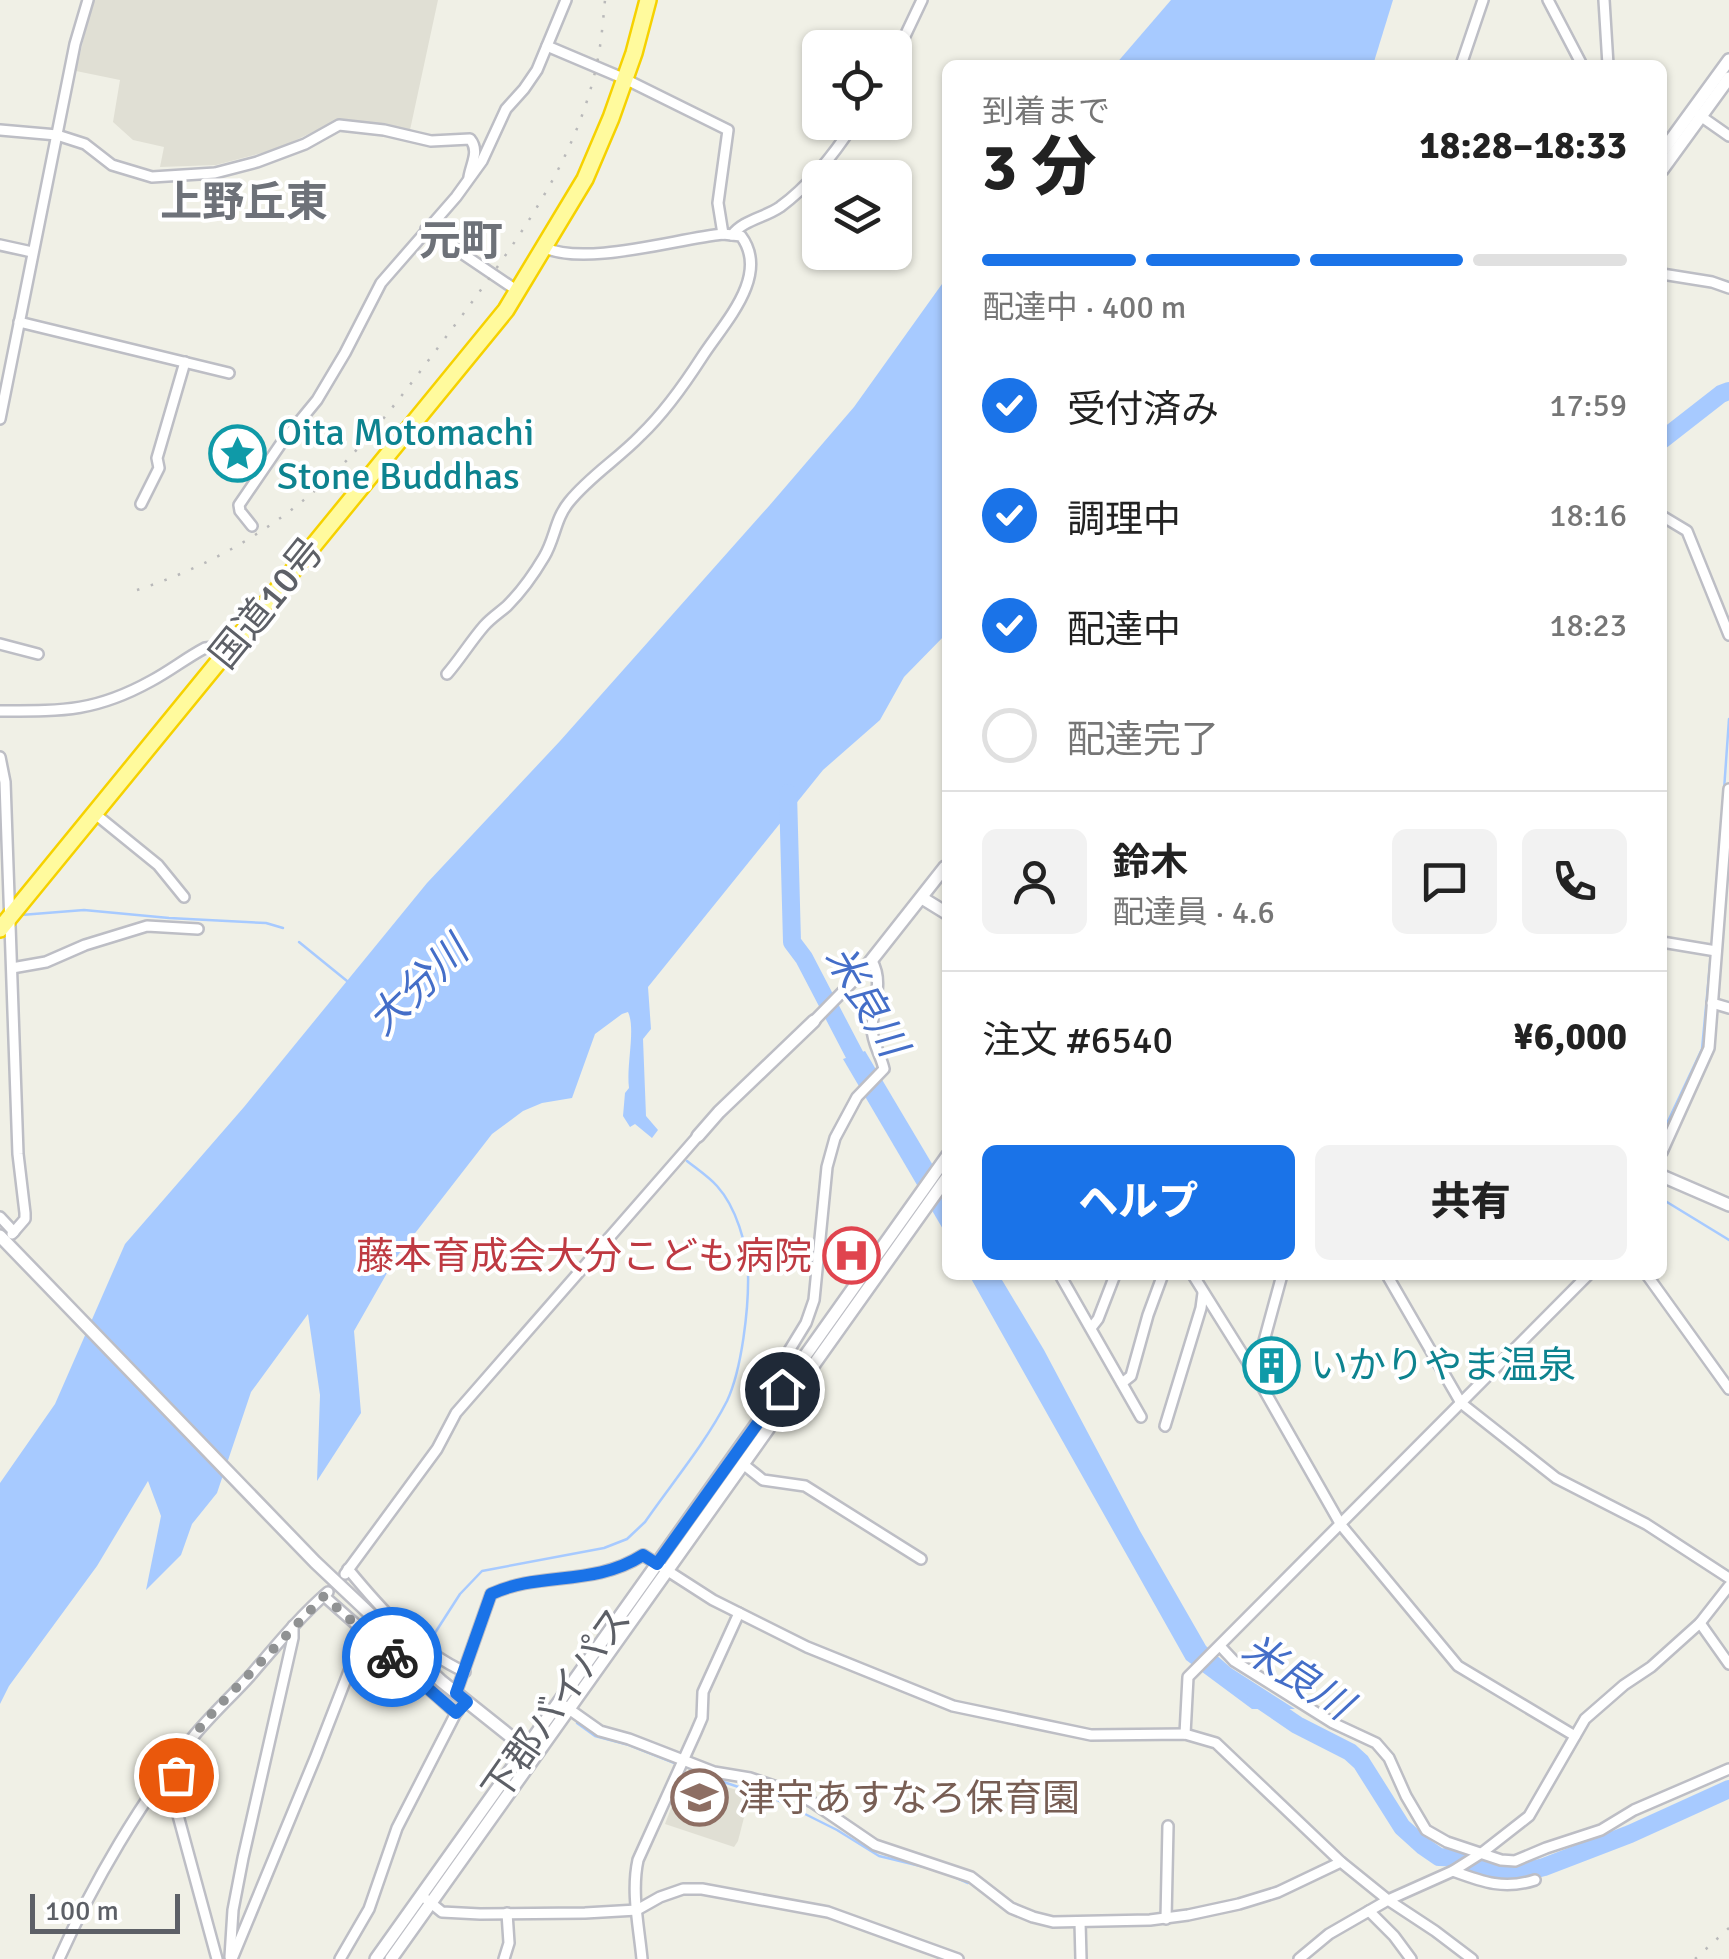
<!DOCTYPE html>
<html lang="ja">
<meta charset="utf-8">
<style>
:root{--surface:#fff;--page:#f2f2f2;--text:#222;--muted:#767676;--line:#e0e0e0;--accent:#1a73e8}
body{margin:0;font-family:Signika,"Noto Sans JP",sans-serif;background:var(--page);color:var(--text);height:100vh;display:flex;flex-direction:column;font-size:38px;white-space:nowrap}
*{box-sizing:border-box;margin:0}
p{font-size:32px;color:var(--muted)}
.icon{flex:none;width:55px;height:55px;fill:none;stroke:currentColor;stroke-width:2;stroke-linecap:round;stroke-linejoin:round}
.map{position:relative;flex:1;overflow:hidden}
.side{position:absolute;left:942px;top:60px;width:725px;height:1220px;display:flex;flex-direction:column;background:var(--surface);border-radius:15px;box-shadow:0 2px 8px #0004}
.side>*{flex:none}
.buttons{position:absolute;left:802px;top:30px;display:grid;gap:20px}
.buttons a{display:grid;place-items:center;width:110px;height:110px;border-radius:15px;background:var(--surface);box-shadow:0 2px 8px #0004;font-size:50px}
.scale{position:absolute;left:30px;bottom:25px;width:150px;box-sizing:border-box;padding-left:10px;border:5px solid #5d6067;border-top:0;font-size:28px;line-height:35px;white-space:nowrap;color:#5d6067;-webkit-text-stroke:8px #fff;paint-order:stroke}
.pin{position:absolute;display:grid;place-items:center;width:85px;height:85px;color:#fff;margin:-42px;border:5px solid #fff;border-radius:50%;box-shadow:0 2px 10px #0007}
.courier{position:absolute;display:grid;place-items:center;width:100px;height:100px;margin:-50px;border:8px solid #1a73e8;border-radius:50%;background:#fff;color:#222;box-shadow:0 2px 12px #0007}
.overview em{font-style:normal;font-weight:800}
.overview div{display:flex;flex-direction:column-reverse}
.overview{display:flex;align-items:center;justify-content:space-between;height:170px;padding:0 40px}
h1{font-size:65px;font-weight:800;line-height:75px}
.bar{display:grid;grid-template-columns:repeat(4,1fr);gap:15px 10px;align-content:center;height:120px;padding:0 40px}
.bar i{height:12px;border-radius:8px;background:var(--line)}
.bar .active{background:var(--accent)}
.bar p{grid-column:span 4}
.line{display:flex;align-items:center;gap:25px;padding:0 40px;border-top:2px solid var(--line)}
.line div{flex:1}
.round{display:grid;place-items:center;flex:none;width:105px;height:105px;border-radius:15px;background:var(--page)}
ol{padding:0 40px;list-style:none}
li{display:flex;align-items:center;gap:30px;height:110px}
li p{margin-inline-start:auto}
li .icon{padding:10px;border-radius:50%;background:var(--accent);color:#fff;stroke-width:4}
li:last-child{color:var(--muted)}
li i{width:55px;height:55px;border:5px solid var(--line);border-radius:50%}
.cta{display:flex;gap:20px;margin-top:auto;padding:20px 40px}
.cta a{flex:1;height:115px;border-radius:15px;background:var(--accent);color:#fff;font-size:40px;font-weight:800;line-height:115px;text-align:center}
.cta a+a{background:var(--page);color:var(--text)}
.map>svg:first-child{display:block}
</style>
<div class="map">
<svg width="1729" height="1959" viewBox="0 0 1729 1959">
<rect width="100%" height="100%" fill="#f0f0e6"/>
<g fill="#e0dfd4">
<polygon points="93,0 438,0 410,130 383,125 336,121 277,149 216,165 160,167 164,147 133,140 113,122 120,80 76,71"/>
<polygon points="684,1774 750,1794 738,1841 734,1847 665,1824"/>
</g>
<g fill="#a7caff">
<polygon points="1171,0 1393,0 1373,65 1115,65"/>
<path d="M947 277V633L904 677 880 720 823 770 648 987 651 1029 643 1039 646 1116 658 1130 652 1138 635 1124 630 1127 623 1116 625 1093 629 1088C626 1065 636 1029 628 1012L622 1014 595 1034 572 1098 542 1103 523 1111 492 1134 395 1259 354 1331 361 1413 317 1481 320 1395 308 1314 251 1392 217 1493 192 1524 181 1555 146 1590 161 1516 148 1481 97 1566 9 1686 0 1704V1483L55 1404 125 1244 244 1107 427 883 560 741 769 506 854 407Z"/>
<polygon points="865,1051 947,1189 947,1236 843,1059"/>
<polygon points="969,1275 999,1275 1044,1350 1140,1531 1206,1646 1231,1668 1295,1709 1252,1709 1186,1660"/>
</g>
<g fill="none" stroke-linecap="round" stroke-linejoin="round">
<g stroke="#a7caff" stroke-width="2.5">
<polyline points="1720,847 1729,719"/>
<polyline points="21,915 84,910 169,918 266,923 283,928"/>
<polyline points="299,942 347,981"/>
<polyline points="1662,1134 1702,1049 1711,954"/>
<polyline points="1662,1199 1729,1240"/>
<path d="M433 1636 460 1594 482 1571 604 1548 627 1539 645 1522C672 1483 705 1444 727 1401 742 1369 749 1307 748 1272 747 1244 736 1207 717 1186 709 1177 697 1169 687 1161"/>
<polyline points="577,1723 595,1736 629,1745 677,1764"/>
<polyline points="685,1766 709,1777 777,1800 837,1830 879,1856 941,1871 968,1883"/>
<polyline points="1434,1937 1448,1946"/>
</g>
<g stroke="#a7caff" stroke-width="18">
<polyline points="1662,440 1721,394 1729,391"/>
<polyline points="788,793 792,942 804,958 864,1073"/>
<polyline points="1256,1697 1297,1725 1350,1752 1361,1762 1402,1827 1423,1846 1439,1857 1465,1858 1484,1869 1513,1875 1544,1867 1630,1834 1729,1789"/>
</g>
<defs>
<g id="minor">
<polyline points="1548,0 1582,65"/>
<polyline points="1604,0 1608,65"/>
<polyline points="547,46 625,79 728,130 718,203 723,234"/>
<polyline points="895,57 922,0"/>
<polyline points="1461,65 1483,0"/>
<polyline points="1699,115 1729,136"/>
<path d="M0 130 57 135 85 144 112 165 152 177 215 173 257 162 305 144 339 125 384 130 431 141 470 139C480 151 471 164 469 177"/>
<polyline points="426,229 519,292"/>
<path d="M732 235C743 220 764 218 780 207 810 185 835 153 855 122"/>
<polyline points="0,245 32,252"/>
<polyline points="1662,274 1712,282 1729,288"/>
<polyline points="19,322 229,373"/>
<polyline points="0,419 75,44 88,0"/>
<polyline points="141,504 159,468 157,458 185,362"/>
<polyline points="1662,516 1687,531 1729,635"/>
<polyline points="252,526 240,511 239,505 280,445 317,400 345,353 381,283 456,197 482,161 506,109 524,89 537,70 566,0"/>
<polyline points="0,644 38,654"/>
<path d="M447 674C460 659 471 641 484 626 491 618 499 613 507 606 521 592 534 574 544 557 555 539 555 519 569 502 590 476 618 459 641 435 665 412 684 385 702 357 723 324 771 276 741 236L723 234C675 239 588 266 545 248"/>
<path d="M0 711C62 711 95 712 151 681 170 671 186 658 205 648L213 647 225 654"/>
<polyline points="0,757 5,782 18,1154 25,1213 25,1219 12,1234"/>
<polyline points="94,813 158,865 184,897"/>
<polyline points="1662,942 1716,951"/>
<polyline points="12,968 46,962 85,945 147,926 198,929"/>
<polyline points="1712,1003 1729,1008"/>
<polyline points="814,1021 863,971"/>
<polyline points="1662,1152 1709,1048 1729,789"/>
<polyline points="0,1217 14,1232"/>
<polyline points="1060,1275 1141,1417"/>
<polyline points="1193,1275 1255,1374"/>
<polyline points="1282,1275 1255,1374 1341,1525 1458,1666 1575,1736"/>
<polyline points="1387,1275 1461,1403 1556,1478 1646,1524 1729,1578"/>
<polyline points="1647,1275 1729,1389"/>
<polyline points="1091,1328 1098,1319 1115,1275"/>
<polyline points="1122,1383 1131,1376 1148,1315 1162,1277 1161,1275"/>
<path d="M782 1389 773 1380V1377L806 1323 814 1300 827 1167 835 1138 857 1097 884 1069C881 1055 872 1043 872 1028 873 1005 884 982 872 961"/>
<polyline points="1165,1426 1201,1308 1203,1293"/>
<polyline points="743,1464 763,1480 805,1486 921,1559"/>
<path d="M348 1569C380 1608 418 1651 465 1672"/>
<polyline points="345,1574 437,1449 456,1413 698,1136"/>
<polyline points="324,1596 456,1713 458,1711"/>
<polyline points="1700,1623 1729,1664"/>
<polyline points="1220,1646 1234,1661 1333,1723 1376,1743 1389,1758 1406,1796 1426,1830 1447,1842 1501,1860 1515,1861 1546,1848 1601,1830 1634,1810 1729,1769"/>
<path d="M456 1693 491 1594C540 1571 593 1587 643 1555L713 1600 807 1647 953 1706 1091 1735 1185 1734 1216 1743 1341 1862 1388 1900 1435 1931 1472 1959"/>
<polyline points="559,1702 600,1731 629,1739 714,1772 750,1778 795,1793 812,1802 875,1845 971,1877 1011,1908 1033,1917 1053,1922 1150,1920 1188,1915 1239,1904 1278,1892 1341,1862"/>
<polyline points="1185,1734 1188,1677 1588,1275"/>
<path d="M188 1746C186 1761 174 1774 173 1789 173 1796 175 1802 176 1808L217 1959"/>
<path d="M1453 1871C1483 1882 1504 1890 1535 1880"/>
<polyline points="426,1899 442,1912 480,1914 585,1913 637,1910 660,1897 683,1889 702,1889 828,1912 958,1959"/>
<polyline points="1369,1911 1394,1936 1411,1959"/>
<polyline points="1166,1919 1168,1826"/>
<polyline points="1080,1922 1081,1959"/>
<polyline points="230,1957 233,1910 243,1858 293,1638 293,1626"/>
<path d="M59 1959C92 1885 141 1800 193 1737 211 1715 231 1697 250 1676 275 1647 299 1617 328 1592"/>
<polyline points="232,1959 316,1756 358,1648 368,1635"/>
<polyline points="340,1959 369,1909 397,1828 456,1713"/>
<polyline points="504,1959 509,1943 507,1913"/>
<path d="M642 1959C639 1927 631 1892 638 1860L696 1732 702 1718 703 1692 739 1613"/>
<polyline points="1299,1959 1329,1934 1388,1900 1453,1871 1483,1852 1529,1816 1585,1719 1624,1685 1651,1667 1700,1623 1729,1586"/>
</g>
<g id="tertiary">
<polyline points="1662,152 1729,60"/>
<polyline points="1662,170 1729,78"/>
<polyline points="922,898 948,914"/>
<polyline points="863,971 945,867"/>
<polyline points="698,1136 719,1112 814,1021"/>
<polyline points="1662,1176 1729,1205"/>
<polyline points="0,1236 315,1562 441,1681 530,1752"/>
<polyline points="376,1959 948,1155"/>
<polyline points="391,1959 948,1176"/>
</g>
<polyline id="trunk" points="0,929 506,310 585,179 611,118 634,53 648,0"/>
</defs>
<use href="#minor" stroke="#bdbec5" stroke-width="14"/>
<use href="#tertiary" stroke="#bdbec5" stroke-width="16"/>
<use href="#trunk" stroke="#f6d200" stroke-width="20"/>
<use href="#minor" stroke="#fff" stroke-width="9"/>
<use href="#tertiary" stroke="#fff" stroke-width="11"/>
<use href="#trunk" stroke="#fffa9d" stroke-width="15"/>
<g stroke="#b9b9ba" stroke-width="2.5" stroke-dasharray="2.5 12" stroke-linecap="butt">
<path d="M137 590C221 563 300 514 359 447 395 407 426 363 458 321 516 242 574 165 596 68 601 46 603 22 605 0"/>
<polyline points="1695,1959 1729,1928"/>
</g>
</g>
<g fill="none" stroke-linecap="round" stroke-linejoin="round">
<polyline stroke="#909293" stroke-width="10" stroke-dasharray="0 18" points="176,1775 186,1756 189,1741 214,1711 324,1596 392,1657"/>
<path stroke="#1a73e8" stroke-width="12" d="M392 1657 456 1713 467 1702 456 1693 491 1594C540 1571 593 1587 643 1555L657 1564 782 1389"/>
</g>
<defs>
<symbol id="sight-ring" viewBox="-11 -11 22 22"><circle r="9.5" fill="#fff" stroke="#0f9aa8" stroke-width="1.5"/><path d="M0-6L1.8-2.2L6-1.7L2.9 1.2L3.7 5.4L0 3.3L-3.7 5.4L-2.9 1.2L-6-1.7L-1.8-2.2Z" fill="#0f9aa8"/></symbol>
<symbol id="hospital-ring" viewBox="-11 -11 22 22"><circle r="9.5" fill="#fff" stroke="#e0444e" stroke-width="1.5"/><path d="M-5-5h3v3.5h4V-5h3V5h-3V1.5h-4V5h-3Z" fill="#e0444e"/></symbol>
<symbol id="building-ring" viewBox="-11 -11 22 22"><circle r="9.5" fill="#fff" stroke="#0f9aa8" stroke-width="1.5"/><path d="M-4-6H4V6H1V3H-1V6H-4ZM-2.5-4.3h1.7v1.8h-1.7ZM.8-4.3h1.7v1.8H.8ZM-2.5-1h1.7V.8h-1.7ZM.8-1h1.7V.8H.8Z" fill="#0f9aa8"/></symbol>
<symbol id="school-ring" viewBox="-11 -11 22 22"><circle r="9.5" fill="#fff" stroke="#8d6e63" stroke-width="1.5"/><path d="M0-5L7-2L0 1L-7-2ZM-4 1L0 2.5L4 1V4Q0 6-4 4Z" fill="#8d6e63"/></symbol>
</defs>
<g fill-rule="evenodd">
<use href="#sight-ring" x="206" y="422" width="63" height="63"/>
<use href="#hospital-ring" x="820" y="1224" width="63" height="63"/>
<use href="#building-ring" x="1240" y="1334" width="63" height="63"/>
<use href="#school-ring" x="668" y="1766" width="63" height="63"/>
</g>
<g text-anchor="middle" dominant-baseline="central" stroke-width="8" stroke-linejoin="round" paint-order="stroke">
<g font-size="38" fill="#0d838f" stroke="#fff" text-anchor="start">
<text x="277" y="432">Oita Motomachi<tspan x="277" dy="44">Stone Buddhas</tspan></text>
<text x="1310" y="1365">いかりやま温泉</text>
</g>
<g font-size="38" fill="#5d6067" stroke="#fff">
<text transform="translate(267 603) rotate(-51)">国道10号</text>
<text transform="translate(557 1704) rotate(-55)">下郡バイパス</text>
</g>
<g font-size="38" fill="#be3a42" stroke="#fff" text-anchor="end">
<text x="812" y="1256">藤本育成会大分こども病院</text>
</g>
<g font-size="38" fill="#785e54" stroke="#fff" text-anchor="start">
<text x="738" y="1798">津守あすなろ保育園</text>
</g>
<g font-size="40" font-style="italic" fill="#446ec8" stroke="#fff">
<text transform="translate(418 986) rotate(-44)">大分川</text>
<text transform="translate(866 1001) rotate(60)">米良川</text>
<text transform="translate(1297 1677) rotate(33)">米良川</text>
</g>
<g font-size="42" font-weight="bold" fill="#6e7279" stroke="#fff">
<text x="244" y="202">上野丘東</text>
<text x="461" y="241">元町</text>
</g>
</g>
</svg>
<div class="buttons">
<a><svg class="icon" aria-label="locate" viewBox="0 0 24 24"><circle cx="12" cy="12" r="6"/><path d="M12 2v4M12 18v4M2 12h4M18 12h4"/></svg></a>
<a><svg class="icon" aria-label="layers" viewBox="0 0 24 24"><path d="M12 4l9 5-9 5-9-5zM3 14l9 5 9-5"/></svg></a>
</div>
<div class="scale">100 m</div>
<div class="pin" style="left:176px;top:1775px;background:#ea580c"><svg class="icon" aria-label="bag" viewBox="0 0 24 24"><path d="M5 8h14l-1 12H6zM9 8a3 3 0 0 1 6 0"/></svg></div>
<div class="pin" style="left:782px;top:1389px;background:#1f2937"><svg class="icon" aria-label="home" viewBox="0 0 24 24"><path d="M3 11l9-7 9 7M6 9v11h12V9"/></svg></div>
<div class="courier" style="left:392px;top:1657px"><svg class="icon" aria-label="bike" viewBox="0 0 24 24"><circle cx="6" cy="16" r="4"/><circle cx="18" cy="16" r="4"/><path d="M6 16l4-8h5l3 8M10 8l3 8H6M13 5h3"/></svg></div>
<section class="side">
<div class="overview"><div><h1>3 分</h1><p>到着まで</p></div><em>18:28–18:33</em></div>
<div class="bar"><i class="active"></i><i class="active"></i><i class="active"></i><i></i><p>配達中 · 400 m</p></div>
<ol>
<li><svg class="icon" aria-label="check" viewBox="0 0 24 24"><path d="M5 12l5 5 9-10"/></svg>受付済み<p>17:59</p></li>
<li><svg class="icon" aria-label="check" viewBox="0 0 24 24"><path d="M5 12l5 5 9-10"/></svg>調理中<p>18:16</p></li>
<li><svg class="icon" aria-label="check" viewBox="0 0 24 24"><path d="M5 12l5 5 9-10"/></svg>配達中<p>18:23</p></li>
<li><i></i>配達完了</li>
</ol>
<div class="line" style="height:180px"><a class="round"><svg class="icon" aria-label="person" viewBox="0 0 24 24"><circle cx="12" cy="8" r="4"/><path d="M4 21q1-7 8-7t8 7"/></svg></a><div><b>鈴木</b><p>配達員 · 4.6</p></div><a class="round"><svg class="icon" aria-label="chat" viewBox="0 0 24 24"><path d="M4 5h16v11H9l-5 4z"/></svg></a><a class="round"><svg class="icon" aria-label="phone" viewBox="0 0 24 24"><path d="M5 4h4l2 5-3 2q2 4 5 5l2-3 5 2v4C11 20 4 13 5 4z"/></svg></a></div>
<div class="line" style="height:130px"><div>注文 #6540</div><b>¥6,000</b></div>
<div class="cta"><a>ヘルプ</a><a>共有</a></div>
</section>
</div>
